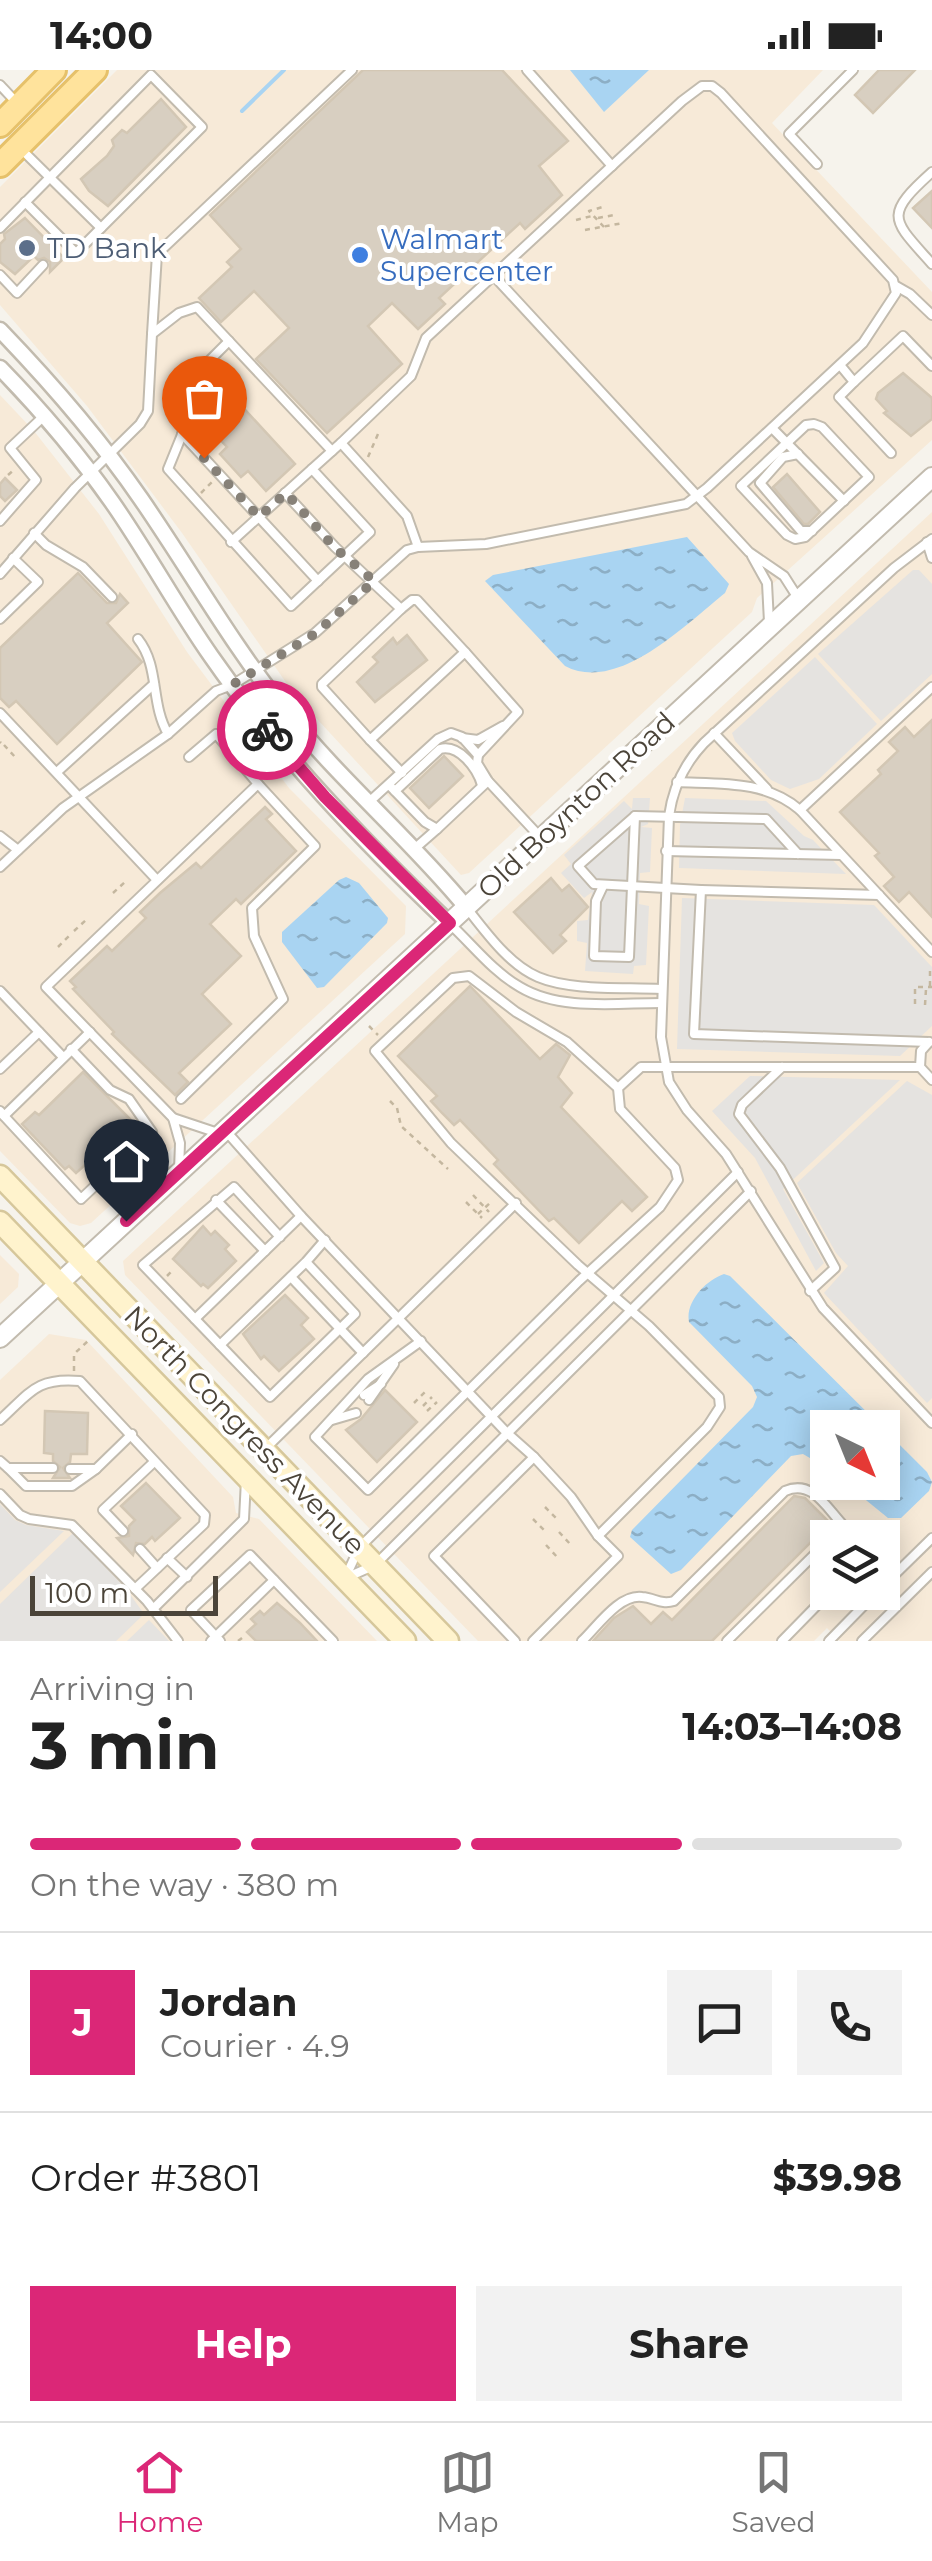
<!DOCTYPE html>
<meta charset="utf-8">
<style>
:root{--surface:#fff;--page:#f2f2f2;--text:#222;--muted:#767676;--line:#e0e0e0;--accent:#db2777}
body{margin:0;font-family:Montserrat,sans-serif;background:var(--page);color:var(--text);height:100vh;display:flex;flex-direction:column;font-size:38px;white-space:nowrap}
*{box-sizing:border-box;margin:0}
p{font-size:32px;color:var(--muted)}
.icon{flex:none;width:55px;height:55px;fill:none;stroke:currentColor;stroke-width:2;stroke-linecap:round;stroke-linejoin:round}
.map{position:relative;height:1571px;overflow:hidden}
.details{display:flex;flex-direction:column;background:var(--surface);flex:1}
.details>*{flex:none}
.needle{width:65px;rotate:137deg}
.buttons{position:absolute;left:810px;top:1340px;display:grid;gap:20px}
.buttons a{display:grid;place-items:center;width:90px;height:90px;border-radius:0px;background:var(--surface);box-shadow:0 5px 25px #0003;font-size:50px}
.scale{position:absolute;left:30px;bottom:25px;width:188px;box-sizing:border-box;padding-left:10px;border:5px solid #4b4439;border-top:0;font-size:28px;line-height:35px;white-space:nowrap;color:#4b4439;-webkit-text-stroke:8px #fff;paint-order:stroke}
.pin{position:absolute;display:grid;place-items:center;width:85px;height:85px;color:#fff;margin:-102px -42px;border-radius:50% 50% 50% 0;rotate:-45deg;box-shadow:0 0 10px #0007}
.pin .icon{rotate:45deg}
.courier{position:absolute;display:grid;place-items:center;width:100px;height:100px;margin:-50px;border:8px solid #db2777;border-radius:50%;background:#fff;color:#222;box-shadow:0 2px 12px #0007}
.summary em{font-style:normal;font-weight:700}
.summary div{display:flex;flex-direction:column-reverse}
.summary{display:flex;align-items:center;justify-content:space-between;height:170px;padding:0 30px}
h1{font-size:65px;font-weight:700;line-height:75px}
.bar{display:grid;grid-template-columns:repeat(4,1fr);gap:15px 10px;align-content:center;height:120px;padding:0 30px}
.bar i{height:12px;border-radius:8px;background:var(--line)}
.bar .on{background:var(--accent)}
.bar p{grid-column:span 4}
.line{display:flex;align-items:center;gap:25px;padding:0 30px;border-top:2px solid var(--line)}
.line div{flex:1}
.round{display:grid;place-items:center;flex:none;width:105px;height:105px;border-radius:0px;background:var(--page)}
.primary-button{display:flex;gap:20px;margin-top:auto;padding:20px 30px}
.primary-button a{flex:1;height:115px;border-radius:0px;background:var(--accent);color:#fff;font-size:40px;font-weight:700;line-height:115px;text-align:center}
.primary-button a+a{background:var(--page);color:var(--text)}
.status{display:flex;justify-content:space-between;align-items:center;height:70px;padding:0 50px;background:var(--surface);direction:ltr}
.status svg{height:28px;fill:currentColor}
.tabs{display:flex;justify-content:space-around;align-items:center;height:140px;border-top:2px solid var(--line);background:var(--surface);font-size:28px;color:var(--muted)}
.tabs a{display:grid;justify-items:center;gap:5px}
.tabs .on{color:var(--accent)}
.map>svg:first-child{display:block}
</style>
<div class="status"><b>14:00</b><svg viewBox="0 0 49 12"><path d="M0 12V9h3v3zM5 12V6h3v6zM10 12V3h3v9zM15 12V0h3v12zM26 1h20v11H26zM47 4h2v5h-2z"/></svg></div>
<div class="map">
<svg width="932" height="1571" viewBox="0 0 932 1571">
<defs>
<pattern id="water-ripples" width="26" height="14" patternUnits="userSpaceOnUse" patternTransform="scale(2.5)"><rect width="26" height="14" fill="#a9d4f2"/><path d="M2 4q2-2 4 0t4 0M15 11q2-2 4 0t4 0" fill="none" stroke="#8caec5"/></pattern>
</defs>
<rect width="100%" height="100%" fill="#f6f3ec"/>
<g fill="#f7ead8" fill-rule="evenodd">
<polygon points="117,0 823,0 772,53 932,222 932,370 757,528 752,542 469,803 461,805 294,624 182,463 87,336 0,235 0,117"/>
<polygon points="0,325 34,361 99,444 187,582 289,718 406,836 405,864 91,1153 80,1156 70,1153 0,1081"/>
<path d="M932 442V1571H840L827 1558 814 1571H478L125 1205 123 1191ZM828 1358H882V1412H828ZM828 1468H882V1522H828Z"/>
<polygon points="0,1185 19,1204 18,1217 0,1234"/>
<polygon points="49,1264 86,1270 233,1427 236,1443 259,1449 377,1571 0,1571 0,1310"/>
</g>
<g fill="#e5e3e0">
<polygon points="913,500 919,500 932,514 932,604 881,651 818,584"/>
<polygon points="815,587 877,654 819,709 790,719 771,710 735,671 732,663"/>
<polygon points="633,728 650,728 648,754 641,757 652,758 650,802 640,803 639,834 649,836 646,895 634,896 633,904 585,901 587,873 577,871 577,851 588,850 592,822 584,828 561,803 571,794 564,785 624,731 632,739"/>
<polygon points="685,728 766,731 804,766 813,770 846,804 679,798 680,755"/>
<polygon points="682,828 874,835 932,897 932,956 900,986 677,979"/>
<polygon points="750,1006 900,1010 783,1119 824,1193 816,1201 755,1088 712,1041"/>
<polygon points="907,1011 932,1025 932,1328 927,1333 824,1223 848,1196 836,1183 797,1113"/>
<polygon points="0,1434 15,1450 26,1455 64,1461 0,1522"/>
<polygon points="73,1463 127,1520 144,1544 116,1571 0,1571 0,1534"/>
<polygon points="149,1550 169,1571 127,1571"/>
</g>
<g fill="url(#water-ripples)">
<polygon points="570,0 649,0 604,42"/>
<path d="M687 467 729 514 725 523C686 554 618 624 565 596L485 511 493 505Z"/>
<polygon points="346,807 359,813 388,848 387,853 324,917 317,918 282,872 282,862 339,810"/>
<path d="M724 1204 730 1206 927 1402 932 1412 929 1421 901 1448H888L845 1413 882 1412V1358H828L827 1398 803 1384 791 1386 681 1500 671 1504 630 1467 632 1460 753 1337 757 1327 752 1316 689 1252C685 1232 706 1210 724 1204Z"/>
</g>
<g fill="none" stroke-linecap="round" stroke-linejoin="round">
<polyline stroke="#a9d4f2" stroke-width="4" points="242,41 284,0"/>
</g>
<g fill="#d8cfc1" stroke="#d3c7b4" stroke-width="2.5">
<polygon points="363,0 502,0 568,71 539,96 562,125 525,159 520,153 439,228 445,234 418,259 392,233 368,256 402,294 327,363 256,289 289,258 254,221 221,252 199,228 232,197 227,192 241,179 210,145"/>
<polygon points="879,0 915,0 873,43 855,25"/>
<polygon points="161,29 186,57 108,136 89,121 81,109 107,86 114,76 112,70 122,60 127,63"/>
<polygon points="932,121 932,158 913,138"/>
<polygon points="25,148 64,188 50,202 50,192 44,188 38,190 34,186 15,204 0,192 0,174 5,169 4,164"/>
<polygon points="903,303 932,328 932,349 911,366 884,343 887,341 876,329 878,323"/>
<polygon points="237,331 295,394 266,421 248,401 241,407 220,384 227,377 208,357"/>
<polygon points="787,404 820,442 808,454 804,454 773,417"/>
<polygon points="5,408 17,420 5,431 0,426 0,414"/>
<polygon points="78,503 107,533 116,533 120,524 128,533 107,553 142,592 57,674 16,631 9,637 0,628 0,578"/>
<polygon points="407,565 427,590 375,632 357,612 378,592 373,587 393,568 397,574"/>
<polygon points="932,650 932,847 909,822 899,832 884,816 894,807 875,786 879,783 840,742 881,704 878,700 898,681 889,672 905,657 914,667"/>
<polygon points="444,686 463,706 429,738 410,718"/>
<polygon points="265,737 272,744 266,749 296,781 241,834 236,829 210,854 241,886 202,924 231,954 179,1003 188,1012 175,1025 112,964 114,962 73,919 76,917 70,911 107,876 112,881 146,848 140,842 160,823 196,793 201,798"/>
<polygon points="551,808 562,821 569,815 588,837 560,865 566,871 553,883 514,842"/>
<polygon points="470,916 540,989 556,974 570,985 558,1007 572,1023 561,1037 647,1127 632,1141 622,1131 579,1173 554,1148 549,1151 494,1094 498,1090 460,1050 454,1055 442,1043 431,1031 437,1026 398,986"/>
<polygon points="83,1002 141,1060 130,1071 130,1060 119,1059 113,1070 76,1103 69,1096 65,1099 22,1054 35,1042 39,1045"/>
<polygon points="203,1156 211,1165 215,1161 229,1175 225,1179 236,1191 208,1218 203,1214 201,1216 173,1189"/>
<polygon points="285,1225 308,1248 301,1255 314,1269 279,1301 264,1286 261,1289 243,1264"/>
<polygon points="385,1320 417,1352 377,1392 346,1360 361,1349"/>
<polygon points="45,1341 88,1343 87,1384 71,1384 70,1392 63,1398 70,1408 53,1408 60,1397 53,1391 53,1384 44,1383"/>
<polygon points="146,1413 180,1448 155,1471 152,1467 145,1474 136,1473 133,1485 117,1468 129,1466 129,1456 135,1450 121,1436"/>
<polygon points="794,1426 805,1428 830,1453 712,1571 593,1571 614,1548 633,1536 651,1554 663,1542 672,1550"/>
<polygon points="277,1533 300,1553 317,1571 256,1571 247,1562 256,1554 251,1549 260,1541 264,1545"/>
</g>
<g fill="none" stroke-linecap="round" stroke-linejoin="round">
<defs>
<g id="service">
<polyline points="527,0 612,96"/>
<polyline points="0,15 16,32"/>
<polygon points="702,16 712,16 721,23 893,210 896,223 863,273 707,418 686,434 486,474 418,477 407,446 341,373 411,306 426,268 682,31"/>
<polyline points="817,94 789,64 853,0"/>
<path d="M932 102C883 146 892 149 932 194"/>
<polyline points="25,132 76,183 101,158"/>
<path d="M0 158C50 107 101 56 151 5L202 57 101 158 19 77"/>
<polyline points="0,205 17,223 43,195"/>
<polyline points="493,205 749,482 784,506 798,528"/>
<polyline points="896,216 910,224 932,245"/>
<polyline points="152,264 157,184 352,0"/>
<polyline points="229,271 201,299 190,345 168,399 291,536 370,462 312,399 332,381"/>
<polyline points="840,295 854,312 839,327 891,383"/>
<polyline points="854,312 903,266 932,296"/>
<polygon points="814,354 822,357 869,407 805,467 795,469 787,465 741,416 806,355"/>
<polyline points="772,358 844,431"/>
<polyline points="182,364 318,511"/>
<polyline points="798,384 783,387 760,413 801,461 812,461"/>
<polyline points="285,423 335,477 401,539 322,614 322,617 370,670 465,582 518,642 478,685"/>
<polyline points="0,451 36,410 10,378 44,346"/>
<polyline points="34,463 46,475 83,497 112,527"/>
<path d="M932 469 894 498 704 673C684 694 673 717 669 746L661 967 669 1012 687 1040 726 1084 823 1238 932 1353"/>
<polyline points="231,472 312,399"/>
<polyline points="927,472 932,488"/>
<polyline points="752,486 767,513 769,552"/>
<polyline points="0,504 75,418 140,354 148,341 152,264 179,243 197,237 332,381 341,373"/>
<polyline points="401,539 412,530 417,530 465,582"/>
<polyline points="0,549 38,512 13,488"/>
<path d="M138 569C160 597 150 633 168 664"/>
<polyline points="932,617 800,740 932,882"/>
<polyline points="0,643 157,810"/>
<polyline points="714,663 767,719"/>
<polyline points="462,668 478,670 503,656"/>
<polyline points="370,670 402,703"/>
<polyline points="57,702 154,614"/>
<path d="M677 712C721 714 765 710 800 740"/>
<polyline points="389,715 425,752 437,759 488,711"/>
<path d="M395 721 440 679C459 674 477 698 482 715"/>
<polyline points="369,732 438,669 451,663 462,667 478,685 477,693 488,711 541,768"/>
<polyline points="0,766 18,780"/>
<polyline points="413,780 437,759"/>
<polyline points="666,781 841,785"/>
<polyline points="0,797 63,738 168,664 216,621 232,615 315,563 407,480 418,477"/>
<polyline points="603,816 596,831 594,886 629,887 635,746"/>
<polyline points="701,820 594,814 578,796 635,746 766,749 798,784"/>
<polyline points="879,825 701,820 694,964 929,972"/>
<path d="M466 837C485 861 509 895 538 907 571 921 624 917 661 919"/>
<path d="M449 853C472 874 492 901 520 917 560 941 616 933 661 933"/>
<polyline points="0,921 63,987"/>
<polyline points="929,972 921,981 920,997 932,1010"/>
<polyline points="782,997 742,1035 739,1044 780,1098 835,1198 810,1221"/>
<polyline points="0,999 39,962"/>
<polyline points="181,1029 283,929 254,866 252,838 315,776 258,714"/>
<polyline points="0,1041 4,1046 90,962"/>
<polyline points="4,1046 81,1129 152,1062 129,1029 110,1020 71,979"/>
<polyline points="173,1048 221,1064"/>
<polyline points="225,1060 301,1146 507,1363 534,1387"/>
<polyline points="179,1100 180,1073 173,1048 46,917 258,714 216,664 189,687"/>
<polyline points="104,1105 124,1065"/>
<polyline points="216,1130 265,1181"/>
<polyline points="280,1167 234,1117 143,1195 195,1249 301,1146"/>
<polyline points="306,1192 355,1244 270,1327 220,1275 306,1192 325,1170"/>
<polyline points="291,1207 363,1283"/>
<polyline points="195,1249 220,1275"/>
<polyline points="421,1271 368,1309 315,1367 368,1420 579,1211 660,1137 678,1110 675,1098 620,1039 618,1018 641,997 920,997"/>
<polyline points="364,1325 381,1314"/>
<polyline points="369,1330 394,1294"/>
<path d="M0 1350C30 1323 36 1307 80 1311L205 1445 204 1454 135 1519"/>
<polyline points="332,1350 356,1343"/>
<polyline points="266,1378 516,1133"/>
<polyline points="0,1391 8,1398 53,1398"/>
<polyline points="8,1398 26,1416 72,1416 96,1399"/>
<polyline points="70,1399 96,1399 132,1364"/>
<polyline points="0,1424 20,1445 29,1449 72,1455 147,1531 178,1571"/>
<polyline points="123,1461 103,1440 154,1392"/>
<polyline points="598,1466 707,1357 720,1337 719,1327 649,1256 578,1195 451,1073 375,981 453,908 469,906 516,942 567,972 618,1018"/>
<polyline points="831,1468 843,1455 855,1468"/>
<polyline points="140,1479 157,1498"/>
<polyline points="167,1488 187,1507"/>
<polyline points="346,1506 359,1478 738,1102"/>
<polyline points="348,1507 375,1495 751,1121"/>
<polyline points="882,1517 932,1468"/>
<polyline points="153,1539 244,1449 246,1410"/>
<polyline points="211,1571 274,1510"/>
<polyline points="220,1571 191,1540 250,1485 333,1571"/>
<polyline points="515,1571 434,1486 534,1387 571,1427 598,1466 618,1486 533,1571"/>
<path d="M582 1571C597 1557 619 1524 642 1527 655 1528 661 1535 674 1531L785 1421C812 1409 826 1437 843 1455"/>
<polyline points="727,1571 828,1471"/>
<polyline points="782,1571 830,1522"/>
<polyline points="829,1571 877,1522"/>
<polyline points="862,1571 932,1502"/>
</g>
<g id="minor">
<path d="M0 260C51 313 99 368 141 429 190 500 232 575 286 642 341 711 410 769 466 837"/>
<path d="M0 298C40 339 79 385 112 432 147 482 176 536 211 586 279 684 363 771 449 853"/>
</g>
<polyline id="tertiary" points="0,1268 932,407"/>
<g id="secondary">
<polyline points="0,1106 448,1571"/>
<polyline points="0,1152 405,1571"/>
</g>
<g id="primary">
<polyline points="0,55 54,0"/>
<polyline points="0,95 95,0"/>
</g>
</defs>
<use href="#service" stroke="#c2bbae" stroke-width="12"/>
<use href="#minor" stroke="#c2bbae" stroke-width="19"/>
<use href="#tertiary" stroke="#c2bbae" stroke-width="22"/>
<use href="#secondary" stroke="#d6c79b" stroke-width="25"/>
<use href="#primary" stroke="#e6c16a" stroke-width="28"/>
<g stroke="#c4b79f" stroke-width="2.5" stroke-dasharray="5 5" stroke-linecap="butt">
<polyline points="598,148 614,145"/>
<polyline points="576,150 592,146"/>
<polyline points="604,157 589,141 606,136"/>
<polyline points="585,160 623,153"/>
<polyline points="368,387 378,364"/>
<polyline points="8,405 15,399"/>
<polyline points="201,423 213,411"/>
<polyline points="0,672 1,673"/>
<polyline points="4,675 16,688"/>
<polyline points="113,823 126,811"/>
<polyline points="74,861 87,849"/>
<polyline points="58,877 70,865"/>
<polyline points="930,916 930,899"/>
<polyline points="915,934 915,917 932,917"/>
<polyline points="925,935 926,919"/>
<polyline points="369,956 378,965"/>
<polyline points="390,1031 397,1038 401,1056 448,1099"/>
<polyline points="473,1125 489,1142"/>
<polyline points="466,1132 482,1148"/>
<polyline points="478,1144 491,1132"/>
<polyline points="167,1206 173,1200"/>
<polyline points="74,1301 74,1284 89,1270"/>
<polyline points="414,1333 426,1321"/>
<polyline points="423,1336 432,1327"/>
<polyline points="427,1341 437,1332"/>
<polyline points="545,1437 557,1449"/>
<polyline points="533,1449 545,1461"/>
<polyline points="559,1462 571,1475"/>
<polyline points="546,1475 558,1488"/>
<polyline points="238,1571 242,1568"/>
</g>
<use href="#service" stroke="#fff" stroke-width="8"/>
<use href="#minor" stroke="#fff" stroke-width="14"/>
<use href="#tertiary" stroke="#fff" stroke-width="18"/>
<use href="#secondary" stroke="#fff3cd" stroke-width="20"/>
<use href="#primary" stroke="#ffe39c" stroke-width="22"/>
</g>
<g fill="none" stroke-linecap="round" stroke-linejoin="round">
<polyline stroke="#878178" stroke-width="10" stroke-dasharray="0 18" points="204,388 259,447 286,423 335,478 374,511 316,563 232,615 267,660"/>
<polyline stroke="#db2777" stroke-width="12" points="126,1151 450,853 325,727 267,660"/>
</g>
<circle fill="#5c6f8a" stroke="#fff" stroke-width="4" cx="27" cy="178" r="10"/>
<circle fill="#3f7fe0" stroke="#fff" stroke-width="4" cx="360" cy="185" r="10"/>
<g text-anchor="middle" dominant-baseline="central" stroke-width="8" stroke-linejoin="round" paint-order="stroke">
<g font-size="28" fill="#366cbe" stroke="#fff" text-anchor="start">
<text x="380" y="169">Walmart<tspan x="380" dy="32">Supercenter</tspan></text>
</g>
<g font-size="28" fill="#4e5e75" stroke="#fff" text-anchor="start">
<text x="47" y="178">TD Bank</text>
</g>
<g font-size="28" fill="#4b4439" stroke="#fff">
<text transform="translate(576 735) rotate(-43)">Old Boynton Road</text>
<text transform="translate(245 1360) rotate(46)">North Congress Avenue</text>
</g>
</g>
</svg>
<div class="buttons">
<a><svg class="needle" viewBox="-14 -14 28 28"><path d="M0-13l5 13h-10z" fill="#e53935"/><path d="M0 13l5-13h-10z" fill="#767676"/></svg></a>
<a><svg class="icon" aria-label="layers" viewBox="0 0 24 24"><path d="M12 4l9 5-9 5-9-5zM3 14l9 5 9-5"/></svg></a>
</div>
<div class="scale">100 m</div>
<div class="pin" style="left:204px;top:388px;background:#ea580c"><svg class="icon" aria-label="bag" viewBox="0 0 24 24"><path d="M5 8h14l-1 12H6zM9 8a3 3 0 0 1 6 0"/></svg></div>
<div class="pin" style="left:126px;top:1151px;background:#1f2937"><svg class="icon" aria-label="home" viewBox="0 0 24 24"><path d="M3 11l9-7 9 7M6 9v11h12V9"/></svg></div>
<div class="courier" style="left:267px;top:660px"><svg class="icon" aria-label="bike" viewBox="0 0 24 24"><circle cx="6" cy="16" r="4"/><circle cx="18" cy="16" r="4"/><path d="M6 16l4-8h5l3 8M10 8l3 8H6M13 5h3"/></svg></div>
</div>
<section class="details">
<div class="summary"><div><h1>3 min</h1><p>Arriving in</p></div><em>14:03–14:08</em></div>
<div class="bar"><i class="on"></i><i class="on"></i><i class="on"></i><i></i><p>On the way · 380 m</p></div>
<div class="line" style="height:180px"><b class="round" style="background:var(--accent);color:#fff">J</b><div><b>Jordan</b><p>Courier · 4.9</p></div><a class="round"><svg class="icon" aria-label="chat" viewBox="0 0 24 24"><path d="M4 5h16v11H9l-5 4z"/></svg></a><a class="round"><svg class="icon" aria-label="phone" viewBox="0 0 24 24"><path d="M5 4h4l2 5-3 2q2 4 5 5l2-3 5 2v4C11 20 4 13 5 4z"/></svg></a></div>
<div class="line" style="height:130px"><div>Order #3801</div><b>$39.98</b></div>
<div class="primary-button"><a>Help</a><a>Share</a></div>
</section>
<nav class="tabs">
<a class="on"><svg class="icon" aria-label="home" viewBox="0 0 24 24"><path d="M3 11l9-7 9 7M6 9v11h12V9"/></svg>Home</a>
<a><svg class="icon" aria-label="map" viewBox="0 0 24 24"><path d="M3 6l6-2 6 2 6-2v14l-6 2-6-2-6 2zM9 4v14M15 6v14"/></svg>Map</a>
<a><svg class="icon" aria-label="saved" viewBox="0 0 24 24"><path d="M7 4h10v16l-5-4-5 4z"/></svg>Saved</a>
</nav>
